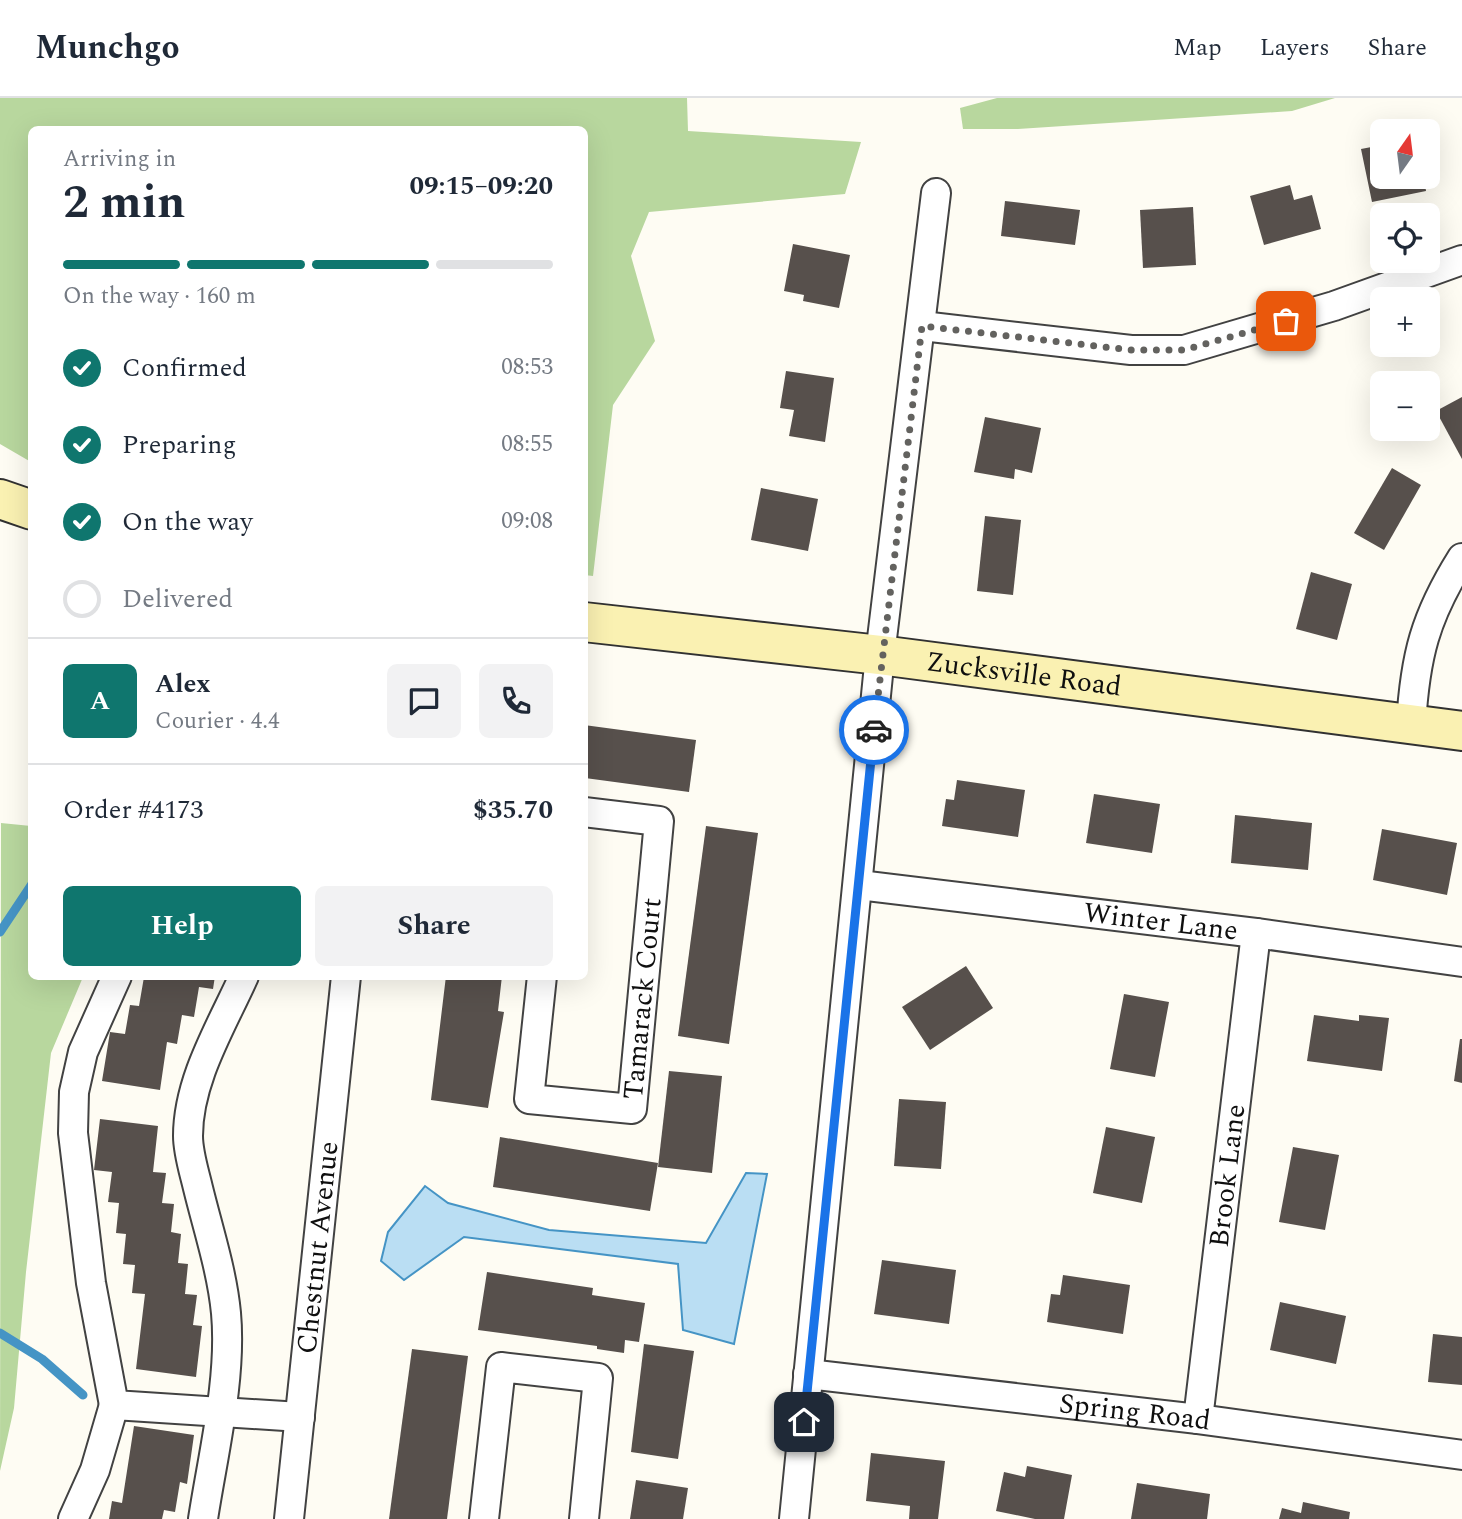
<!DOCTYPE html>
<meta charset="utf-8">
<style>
:root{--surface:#fff;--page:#f2f2f3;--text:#1f2937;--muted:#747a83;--line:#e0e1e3;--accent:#0f766e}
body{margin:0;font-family:Spectral,serif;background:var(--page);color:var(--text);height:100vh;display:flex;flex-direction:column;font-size:26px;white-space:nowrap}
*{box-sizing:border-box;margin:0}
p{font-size:23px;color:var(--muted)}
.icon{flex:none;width:38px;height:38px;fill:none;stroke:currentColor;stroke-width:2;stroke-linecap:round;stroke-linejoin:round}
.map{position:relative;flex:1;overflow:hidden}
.drawer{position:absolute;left:28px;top:28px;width:560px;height:854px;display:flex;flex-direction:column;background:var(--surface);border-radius:10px;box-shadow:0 7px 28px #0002}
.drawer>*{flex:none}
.needle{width:46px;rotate:14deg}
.tools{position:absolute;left:1370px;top:21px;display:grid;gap:14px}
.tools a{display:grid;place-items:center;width:70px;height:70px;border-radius:10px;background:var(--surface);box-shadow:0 7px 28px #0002;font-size:35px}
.pin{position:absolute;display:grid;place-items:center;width:60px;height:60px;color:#fff;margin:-30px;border-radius:14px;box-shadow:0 4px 10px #0006}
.courier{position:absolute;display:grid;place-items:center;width:70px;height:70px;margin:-35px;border:5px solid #1a73e8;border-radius:50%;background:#fff;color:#222;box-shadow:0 2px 9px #0007}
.headline em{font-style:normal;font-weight:700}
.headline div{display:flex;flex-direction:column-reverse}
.headline{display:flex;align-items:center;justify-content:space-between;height:119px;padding:0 35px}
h1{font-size:46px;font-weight:700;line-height:52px}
.bar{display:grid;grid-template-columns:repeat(4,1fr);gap:10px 7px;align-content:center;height:84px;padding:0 35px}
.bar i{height:9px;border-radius:5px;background:var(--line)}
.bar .on{background:var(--accent)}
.bar p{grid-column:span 4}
.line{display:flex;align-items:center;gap:18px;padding:0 35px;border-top:2px solid var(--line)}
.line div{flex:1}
.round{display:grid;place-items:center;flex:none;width:74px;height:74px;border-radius:10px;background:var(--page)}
ol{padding:0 35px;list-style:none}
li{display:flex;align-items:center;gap:21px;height:77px}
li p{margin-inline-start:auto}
li .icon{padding:7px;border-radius:50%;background:var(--accent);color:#fff;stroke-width:4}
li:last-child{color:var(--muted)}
li i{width:38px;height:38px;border:4px solid var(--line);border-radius:50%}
.cta{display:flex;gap:14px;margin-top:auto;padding:14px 35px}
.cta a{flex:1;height:80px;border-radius:10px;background:var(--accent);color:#fff;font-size:28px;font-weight:700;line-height:80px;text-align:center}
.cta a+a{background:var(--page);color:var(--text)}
header{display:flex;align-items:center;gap:42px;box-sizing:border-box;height:98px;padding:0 35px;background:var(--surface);border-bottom:2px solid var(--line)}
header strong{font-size:33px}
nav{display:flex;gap:38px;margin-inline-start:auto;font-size:24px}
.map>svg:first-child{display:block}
</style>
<header>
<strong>Munchgo</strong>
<nav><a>Map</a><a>Layers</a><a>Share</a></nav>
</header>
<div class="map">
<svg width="1462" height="1421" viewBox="0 0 1462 1421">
<rect width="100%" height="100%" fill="#fefcf3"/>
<g fill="#b8d79e">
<polygon points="0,0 687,0 688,33 861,44 845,96 649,114 631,158 655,243 613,307 593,478 584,477 584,32 32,32 31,364 0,346"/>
<polygon points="997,0 1335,0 1292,13 1018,31 963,31 960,10"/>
<polygon points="1,725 31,728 32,878 83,879 51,955 26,1174 14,1310 0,1373"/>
</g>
<polygon fill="#badef3" stroke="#4594c5" stroke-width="2" points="746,1075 767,1076 734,1246 683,1232 678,1166 464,1139 404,1182 381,1163 388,1134 425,1088 448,1105 549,1132 706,1145"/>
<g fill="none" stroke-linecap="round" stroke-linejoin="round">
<g stroke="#4594c5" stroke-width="9">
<polyline points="0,834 32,786"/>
<polyline points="0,1235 42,1261 83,1297"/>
</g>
</g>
<g fill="#57504c">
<polygon points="1382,47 1382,79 1424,79 1426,93 1372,104 1361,51"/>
<polygon points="1290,87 1294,102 1312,97 1321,131 1264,147 1250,98"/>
<polygon points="1005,103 1080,112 1075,147 1001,138"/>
<polygon points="1193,109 1196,167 1143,170 1140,112"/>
<polygon points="793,146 850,157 839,210 803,203 804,197 784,193"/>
<polygon points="786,273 834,280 825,344 789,338 794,312 780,310"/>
<polygon points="1462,299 1462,361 1436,313"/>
<polygon points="985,319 1041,330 1032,375 1015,371 1014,381 974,374"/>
<polygon points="1392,370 1421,387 1384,452 1354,435"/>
<polygon points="761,390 818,401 808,453 751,442"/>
<polygon points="985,418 1021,422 1013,497 977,493"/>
<polygon points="1311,474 1352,486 1337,542 1296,531"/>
<polygon points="584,627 696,642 689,694 585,680"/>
<polygon points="957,682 1025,692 1018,739 942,728 946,701 954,702"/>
<polygon points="1094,696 1160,706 1152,755 1086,745"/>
<polygon points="1235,717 1312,725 1308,772 1231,765"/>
<polygon points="706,728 758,735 729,946 678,938"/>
<polygon points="1382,731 1457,745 1447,797 1373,782"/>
<polygon points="966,868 993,910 930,952 902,909"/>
<polygon points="153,878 215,878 213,891 199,889 194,919 182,917 177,946 167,944 160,992 102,983 110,934 125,936 130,907 139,908 144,879"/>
<polygon points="446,878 502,878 498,913 504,914 488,1010 431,1002"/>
<polygon points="1124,896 1169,904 1155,979 1110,971"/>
<polygon points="1314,917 1359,923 1359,917 1389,920 1382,973 1307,963"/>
<polygon points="1460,941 1462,941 1462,985 1454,983"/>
<polygon points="669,973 722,978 712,1075 658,1069"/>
<polygon points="899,1001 946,1004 941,1071 894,1068"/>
<polygon points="100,1021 158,1028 153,1074 166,1075 162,1105 174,1106 171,1134 181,1136 178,1165 188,1166 185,1196 197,1197 193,1227 202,1228 196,1279 136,1271 145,1196 132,1195 135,1167 123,1166 126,1136 116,1135 119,1105 108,1104 112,1074 94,1072"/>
<polygon points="1106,1029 1155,1039 1142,1105 1093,1095"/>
<polygon points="500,1039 658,1065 650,1113 493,1089"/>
<polygon points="1293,1049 1339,1057 1325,1132 1279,1124"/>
<polygon points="882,1162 956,1172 949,1226 874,1216"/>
<polygon points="487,1174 593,1190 592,1197 645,1205 639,1244 625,1242 624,1255 597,1251 597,1248 478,1232"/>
<polygon points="1063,1177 1130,1187 1123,1236 1047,1224 1051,1196 1060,1197"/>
<polygon points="1280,1204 1346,1218 1336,1266 1270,1252"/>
<polygon points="1433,1236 1462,1239 1462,1287 1428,1284"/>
<polygon points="644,1246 694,1253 678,1361 631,1354"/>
<polygon points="412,1251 468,1258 447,1421 389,1421"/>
<polygon points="134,1328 194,1337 187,1386 180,1384 175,1414 164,1412 162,1421 109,1421 112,1403 122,1405"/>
<polygon points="871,1355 945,1363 938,1421 909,1421 910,1408 866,1403"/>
<polygon points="1027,1368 1072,1377 1064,1421 1035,1421 996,1413 1004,1374 1025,1379"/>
<polygon points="636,1382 688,1390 683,1421 630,1421"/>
<polygon points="1137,1385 1210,1396 1207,1421 1131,1421"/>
<polygon points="1303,1404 1350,1414 1349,1421 1279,1421 1282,1410 1301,1415"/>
</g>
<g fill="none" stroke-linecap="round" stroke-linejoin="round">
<defs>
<g id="street">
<polyline points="922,228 1131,252 1184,252 1334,208 1462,162"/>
<path d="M1411 627C1415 558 1425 519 1462 460"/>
<path id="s1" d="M859 787 1256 835 1462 864"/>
<polyline points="117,878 83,954 74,994 73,1035 91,1185 114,1307 300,1319"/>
<path id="s2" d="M542 878 529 1001 632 1011 659 723 584 714"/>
<path id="s3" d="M808 1276 1198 1321 1462 1357"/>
<path id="s4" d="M1198 1321 1256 835"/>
<polyline points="73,1421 95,1372 114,1307"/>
<path d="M203 1421C213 1356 232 1280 226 1215 222 1173 208 1131 198 1090 194 1073 188 1055 188 1038 188 982 221 929 244 878"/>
<path id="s5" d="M289 1421 346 878"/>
<polyline points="484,1421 501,1269 598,1280 584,1421"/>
<polyline points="794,1421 880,557 936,95"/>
</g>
<g id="secondary">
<polyline points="0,401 32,412"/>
<path id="s6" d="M584 524 880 557 1462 633"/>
</g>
</defs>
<use href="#street" stroke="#424242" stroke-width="32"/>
<use href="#secondary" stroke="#313131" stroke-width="42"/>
<use href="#street" stroke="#fff" stroke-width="28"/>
<use href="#secondary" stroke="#faf1b2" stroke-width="38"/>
</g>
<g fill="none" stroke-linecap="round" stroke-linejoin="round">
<polyline stroke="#63625f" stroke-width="7" stroke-dasharray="0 12.6" points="874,632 922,228 1131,252 1184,252 1286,223"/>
<polyline stroke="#1a73e8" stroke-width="9" points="804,1324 874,632"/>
</g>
<g text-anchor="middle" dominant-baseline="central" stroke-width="7" stroke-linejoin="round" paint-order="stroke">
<g font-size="28" fill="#0f0f0f" stroke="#fff">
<text stroke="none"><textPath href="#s6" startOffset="443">Zucksville Road</textPath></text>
<text stroke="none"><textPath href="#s1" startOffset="304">Winter Lane</textPath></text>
<text stroke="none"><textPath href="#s2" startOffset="338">Tamarack Court</textPath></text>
<text stroke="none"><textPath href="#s4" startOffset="245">Brook Lane</textPath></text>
<text stroke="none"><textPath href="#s5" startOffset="273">Chestnut Avenue</textPath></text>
<text stroke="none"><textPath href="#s3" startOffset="329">Spring Road</textPath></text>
</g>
</g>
</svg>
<div class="tools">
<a><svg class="needle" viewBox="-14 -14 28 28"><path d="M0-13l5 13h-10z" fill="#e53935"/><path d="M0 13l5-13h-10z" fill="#747a83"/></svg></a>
<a><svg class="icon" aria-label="locate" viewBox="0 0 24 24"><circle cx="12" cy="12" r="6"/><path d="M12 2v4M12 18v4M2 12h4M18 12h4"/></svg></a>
<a>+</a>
<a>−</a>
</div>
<div class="pin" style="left:1286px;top:223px;background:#ea580c"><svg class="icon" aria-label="bag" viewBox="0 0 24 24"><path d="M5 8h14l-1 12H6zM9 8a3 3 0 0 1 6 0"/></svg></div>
<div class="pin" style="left:804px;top:1324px;background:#1f2937"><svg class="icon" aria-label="home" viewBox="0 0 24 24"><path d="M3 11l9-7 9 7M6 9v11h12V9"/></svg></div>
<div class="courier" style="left:874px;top:632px"><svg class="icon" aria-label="car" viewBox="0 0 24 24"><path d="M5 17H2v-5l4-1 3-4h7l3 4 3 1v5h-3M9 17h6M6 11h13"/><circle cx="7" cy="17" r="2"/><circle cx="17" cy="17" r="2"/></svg></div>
<section class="drawer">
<div class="headline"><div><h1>2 min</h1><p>Arriving in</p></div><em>09:15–09:20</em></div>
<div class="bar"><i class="on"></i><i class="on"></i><i class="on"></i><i></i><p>On the way · 160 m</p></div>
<ol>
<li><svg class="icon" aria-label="check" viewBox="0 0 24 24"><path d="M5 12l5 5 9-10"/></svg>Confirmed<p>08:53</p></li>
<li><svg class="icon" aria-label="check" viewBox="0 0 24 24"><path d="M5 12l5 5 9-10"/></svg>Preparing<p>08:55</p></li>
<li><svg class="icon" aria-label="check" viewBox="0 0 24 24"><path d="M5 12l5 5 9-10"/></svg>On the way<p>09:08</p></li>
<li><i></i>Delivered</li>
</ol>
<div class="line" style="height:126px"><b class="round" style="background:var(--accent);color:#fff">A</b><div><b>Alex</b><p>Courier · 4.4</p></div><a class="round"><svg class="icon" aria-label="chat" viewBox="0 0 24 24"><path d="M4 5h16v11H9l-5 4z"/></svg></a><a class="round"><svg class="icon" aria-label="phone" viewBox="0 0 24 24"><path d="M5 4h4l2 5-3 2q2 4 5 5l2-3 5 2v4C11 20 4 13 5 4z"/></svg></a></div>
<div class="line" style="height:91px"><div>Order #4173</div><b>$35.70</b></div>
<div class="cta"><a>Help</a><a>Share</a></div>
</section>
</div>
